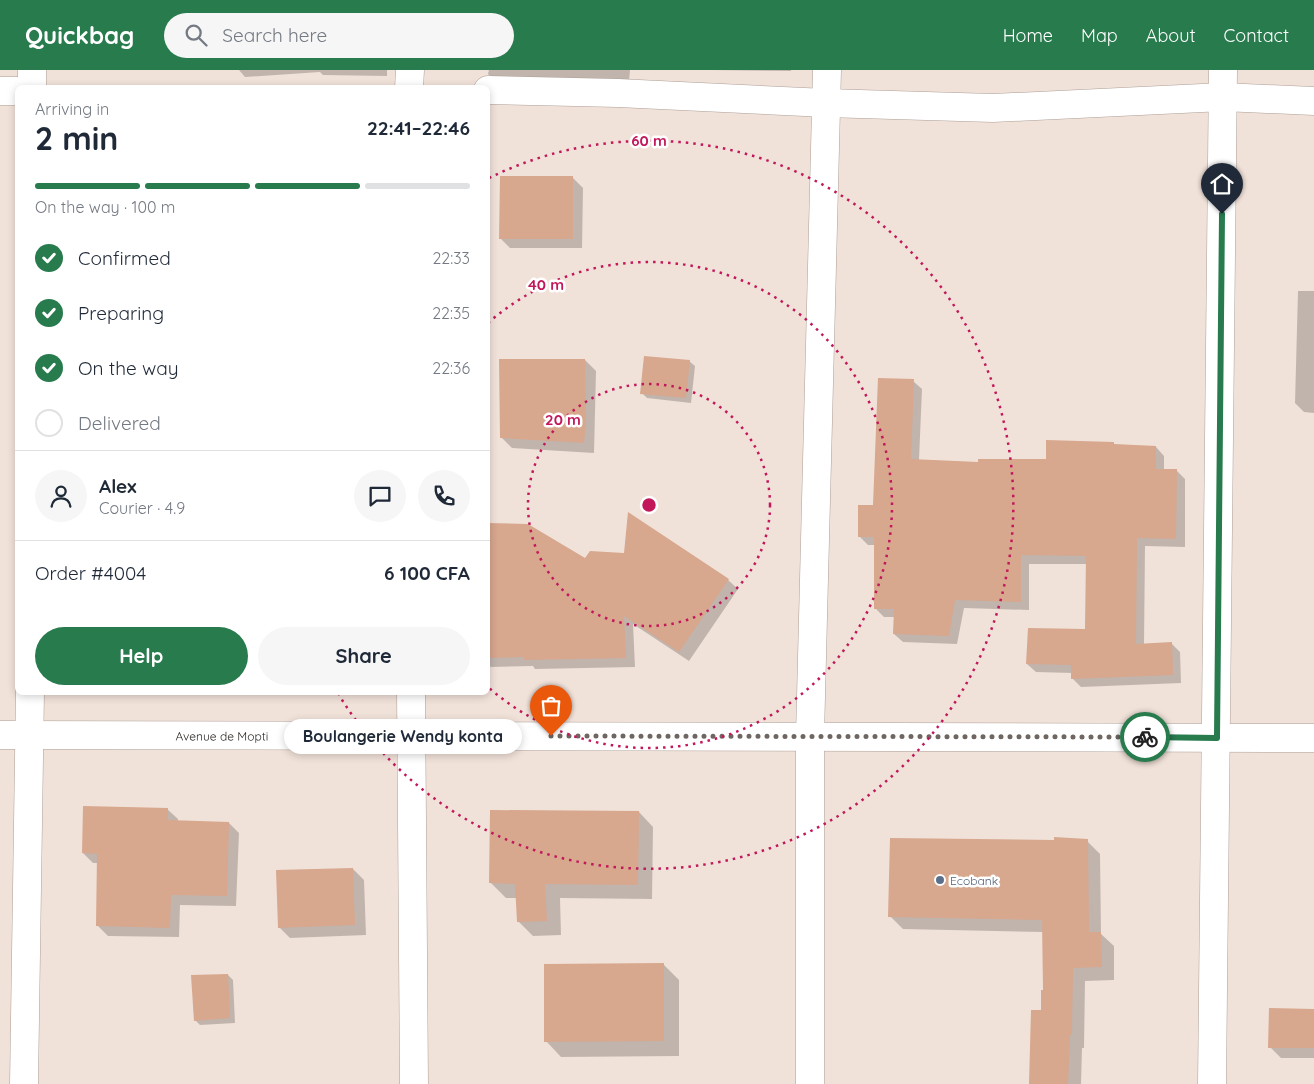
<!DOCTYPE html>
<meta charset="utf-8">
<style>
:root{--surface:#fff;--page:#f6f6f7;--text:#1f2937;--muted:#747a83;--line:#e0e1e3;--accent:#277b4d}
body{margin:0;font-family:Quicksand,sans-serif;background:var(--page);color:var(--text);height:100vh;display:flex;flex-direction:column;font-size:19px;white-space:nowrap}
*{box-sizing:border-box;margin:0}
p{font-size:16px;color:var(--muted)}
.icon{flex:none;width:28px;height:28px;fill:none;stroke:currentColor;stroke-width:2;stroke-linecap:round;stroke-linejoin:round}
.map{position:relative;flex:1;overflow:hidden}
.details{position:absolute;left:15px;top:15px;width:475px;height:610px;display:flex;flex-direction:column;background:var(--surface);border-radius:8px;box-shadow:0 2px 8px #0003}
.details>*{flex:none}
.pin{position:absolute;display:grid;place-items:center;width:42px;height:42px;color:#fff;margin:-51px -21px;border-radius:50% 50% 50% 0;rotate:-45deg;box-shadow:0 0 5px #0007}
.pin .icon{rotate:45deg}
.courier{position:absolute;display:grid;place-items:center;width:50px;height:50px;margin:-25px;border:4px solid #277b4d;border-radius:50%;background:#fff;color:#222;box-shadow:0 1px 6px #0007}
.bubble{position:absolute;height:35px;border-radius:18px;background:var(--surface);box-shadow:0 2px 8px #0003;font-size:16px;font-weight:700;line-height:35px;text-align:center}
.headline em{font-style:normal;font-weight:700}
.headline div{display:flex;flex-direction:column-reverse}
.headline{display:flex;align-items:center;justify-content:space-between;height:85px;padding:0 20px}
h1{font-size:32px;font-weight:700;line-height:38px}
.bar{display:grid;grid-template-columns:repeat(4,1fr);gap:8px 5px;align-content:center;height:60px;padding:0 20px}
.bar i{height:6px;border-radius:4px;background:var(--line)}
.bar .selected{background:var(--accent)}
.bar p{grid-column:span 4}
.line{display:flex;align-items:center;gap:12px;padding:0 20px;border-top:1px solid var(--line)}
.line div{flex:1}
.round{display:grid;place-items:center;flex:none;width:52px;height:52px;border-radius:26px;background:var(--page)}
ol{padding:0 20px;list-style:none}
li{display:flex;align-items:center;gap:15px;height:55px}
li p{margin-inline-start:auto}
li .icon{padding:5px;border-radius:50%;background:var(--accent);color:#fff;stroke-width:4}
li:last-child{color:var(--muted)}
li i{width:28px;height:28px;border:2px solid var(--line);border-radius:50%}
.button{display:flex;gap:10px;margin-top:auto;padding:10px 20px}
.button a{flex:1;height:58px;border-radius:30px;background:var(--accent);color:#fff;font-size:20px;font-weight:700;line-height:58px;text-align:center}
.button a+a{background:var(--page);color:var(--text)}
header{display:flex;align-items:center;gap:30px;box-sizing:border-box;height:70px;padding:0 25px;background:var(--accent);color:#fff}
header strong{font-size:24px}
nav{display:flex;gap:28px;margin-inline-start:auto;font-size:18px}
.search{width:350px;height:45px;background:var(--page);display:flex;align-items:center;gap:12px;box-sizing:border-box;padding:0 18px;border-radius:28px;color:var(--muted);font-size:19px}
.map>svg:first-child{display:block}
</style>
<header>
<strong>Quickbag</strong>
<div class="search"><svg class="icon" aria-label="search" viewBox="0 0 24 24"><circle cx="10" cy="10" r="6"/><path d="M15 15l6 6"/></svg>Search here</div>
<nav><a>Home</a><a>Map</a><a>About</a><a>Contact</a></nav>
</header>
<div class="map">
<svg width="1314" height="1014" viewBox="0 0 1314 1014">
<rect width="100%" height="100%" fill="#f1e2d9"/>
<g fill="#0003">
<polygon points="239,0 387,0 387,6 323,5 320,2 245,7"/>
<polygon points="489,0 630,0 629,12 496,12 488,4"/>
<polygon points="710,0 791,0 791,1"/>
<polygon points="572,107 583,118 582,178 510,178 500,168"/>
<polygon points="1298,221 1314,221 1314,343 1304,342 1295,333"/>
<polygon points="585,290 596,301 594,383 512,378 501,367"/>
<polygon points="689,291 695,296 691,333 647,328 642,323"/>
<polygon points="913,311 922,319 919,390 979,393 1047,391 1113,373 1115,375 1156,377 1164,386 1164,400 1177,401 1185,409 1185,477 1145,476 1144,575 1171,573 1180,582 1181,613 1081,617 1072,608 1072,603 1036,602 1027,594 1086,560 1087,494 1029,494 1029,540 964,538 957,574 903,572 894,564 895,547 884,547 875,538 876,475 868,475 859,466 874,436"/>
<polygon points="488,454 527,455 586,490 625,484 728,510 738,519 689,591 633,554 635,597 535,599 533,596 491,597 488,594"/>
<polygon points="167,739 178,749 178,752 229,753 239,763 236,836 180,835 179,867 108,866 98,856 98,793 93,793 83,783"/>
<polygon points="639,742 653,757 652,829 560,828 561,865 533,866 518,851 517,828 506,828 491,813"/>
<polygon points="1087,771 1100,784 1101,864 1114,876 1114,910 1085,911 1084,978 1082,978 1081,1014 1030,1014 1044,922 1043,862 903,859 890,846"/>
<polygon points="353,799 364,810 366,865 290,868 279,857"/>
<polygon points="663,894 679,910 679,986 561,987 546,971"/>
<polygon points="228,905 233,910 235,953 200,955 195,950"/>
<polygon points="1314,940 1314,988 1281,988 1270,977"/>
</g>
<g fill="#d7a78e">
<polygon points="500,106 573,106 573,169 499,169"/>
<polygon points="644,286 690,290 686,328 640,324"/>
<polygon points="499,289 585,289 586,353 584,373 500,368"/>
<polygon points="878,308 914,309 911,389 978,392 978,389 1046,389 1046,370 1114,372 1114,374 1156,376 1156,399 1177,399 1176,469 1137,468 1136,574 1172,572 1173,605 1071,609 1071,595 1026,594 1028,558 1085,559 1086,486 1021,485 1021,532 955,530 949,566 893,564 894,539 874,539 874,467 858,467 858,435 873,435"/>
<polygon points="628,442 729,509 679,582 624,546 626,588 524,590 524,587 488,588 488,453 528,454 585,488 590,481 624,483"/>
<polygon points="83,736 168,738 168,750 229,752 227,826 171,825 170,858 96,856 97,784 82,783"/>
<polygon points="490,740 639,741 638,815 545,814 547,851 517,852 515,814 489,813"/>
<polygon points="1054,767 1088,769 1089,862 1101,862 1102,897 1073,898 1072,965 1070,965 1068,1014 1029,1014 1031,940 1041,940 1041,920 1043,920 1042,850 888,847 890,768 1054,770"/>
<polygon points="353,798 355,855 278,858 276,800"/>
<polygon points="664,893 664,971 544,972 544,894"/>
<polygon points="228,904 230,948 194,951 191,905"/>
<polygon points="1269,938 1314,939 1314,978 1268,978"/>
</g>
<g fill="none" stroke-linecap="round" stroke-linejoin="round">
<defs>
<g id="minor">
<polyline points="32,0 32,18"/>
<polyline points="409,18 410,0"/>
<polyline points="488,20 618,23 826,33 993,38 1223,27 1314,31"/>
<polyline points="0,21 18,21"/>
<polyline points="411,622 414,1014"/>
<polyline points="24,1014 30,622"/>
<polyline points="810,1014 810,666 827,0"/>
<polyline points="1212,1014 1223,0"/>
</g>
<g id="major">
<path id="s1" d="M0 665 1314 668"/>
</g>
</defs>
<use href="#minor" stroke="#ae9f97" stroke-width="29"/>
<use href="#major" stroke="#ae9f97" stroke-width="29"/>
<use href="#minor" stroke="#fff" stroke-width="28"/>
<use href="#major" stroke="#fff" stroke-width="28"/>
</g>
<g fill="none" stroke-linecap="round" stroke-linejoin="round">
<polyline stroke="#6f6661" stroke-width="5" stroke-dasharray="0 9" points="551,666 1145,667"/>
<polyline stroke="#277b4d" stroke-width="6" points="1145,667 1217,668 1222,144"/>
</g>
<g fill="none" stroke="#c2185b" stroke-width="2.5" stroke-dasharray="2.5 5">
<circle cx="649" cy="435" r="121"/>
<path d="M488 253A243 243 0 1 1 488 617"/>
<path d="M489 108A364 364 0 1 1 339 625"/>
</g>
<circle fill="#5c6f8a" stroke="#fff" stroke-width="2" cx="940" cy="810" r="5"/>
<g text-anchor="middle" dominant-baseline="central" stroke-width="5" stroke-linejoin="round" paint-order="stroke">
<g font-size="12" fill="#292421" stroke="#fff">
<text stroke="none"><textPath href="#s1" startOffset="222">Avenue de Mopti</textPath></text>
</g>
<g font-size="12" fill="#4e5e75" stroke="#fff" text-anchor="start">
<text x="950" y="810">Ecobank</text>
</g>
</g>
<circle cx="649" cy="435" r="8" fill="#c2185b" stroke="#fff" stroke-width="2.5"/>
<g font-size="15" text-anchor="middle" font-weight="bold" fill="#c2185b" stroke="#fff" stroke-width="5" stroke-linejoin="round" paint-order="stroke">
<text x="649" y="76">60 m</text>
<text x="546" y="220">40 m</text>
<text x="563" y="355">20 m</text>
</g>
</svg>
<div class="pin" style="left:551px;top:666px;background:#ea580c"><svg class="icon" aria-label="bag" viewBox="0 0 24 24"><path d="M5 8h14l-1 12H6zM9 8a3 3 0 0 1 6 0"/></svg></div>
<div class="pin" style="left:1222px;top:144px;background:#1f2937"><svg class="icon" aria-label="home" viewBox="0 0 24 24"><path d="M3 11l9-7 9 7M6 9v11h12V9"/></svg></div>
<div class="courier" style="left:1145px;top:667px"><svg class="icon" aria-label="bike" viewBox="0 0 24 24"><circle cx="6" cy="16" r="4"/><circle cx="18" cy="16" r="4"/><path d="M6 16l4-8h5l3 8M10 8l3 8H6M13 5h3"/></svg></div>
<div class="bubble" style="left:284px;top:649px;width:238px">Boulangerie Wendy konta</div>
<section class="details">
<div class="headline"><div><h1>2 min</h1><p>Arriving in</p></div><em>22:41–22:46</em></div>
<div class="bar"><i class="selected"></i><i class="selected"></i><i class="selected"></i><i></i><p>On the way · 100 m</p></div>
<ol>
<li><svg class="icon" aria-label="check" viewBox="0 0 24 24"><path d="M5 12l5 5 9-10"/></svg>Confirmed<p>22:33</p></li>
<li><svg class="icon" aria-label="check" viewBox="0 0 24 24"><path d="M5 12l5 5 9-10"/></svg>Preparing<p>22:35</p></li>
<li><svg class="icon" aria-label="check" viewBox="0 0 24 24"><path d="M5 12l5 5 9-10"/></svg>On the way<p>22:36</p></li>
<li><i></i>Delivered</li>
</ol>
<div class="line" style="height:90px"><a class="round"><svg class="icon" aria-label="person" viewBox="0 0 24 24"><circle cx="12" cy="8" r="4"/><path d="M4 21q1-7 8-7t8 7"/></svg></a><div><b>Alex</b><p>Courier · 4.9</p></div><a class="round"><svg class="icon" aria-label="chat" viewBox="0 0 24 24"><path d="M4 5h16v11H9l-5 4z"/></svg></a><a class="round"><svg class="icon" aria-label="phone" viewBox="0 0 24 24"><path d="M5 4h4l2 5-3 2q2 4 5 5l2-3 5 2v4C11 20 4 13 5 4z"/></svg></a></div>
<div class="line" style="height:65px"><div>Order #4004</div><b>6 100 CFA</b></div>
<div class="button"><a>Help</a><a>Share</a></div>
</section>
</div>
